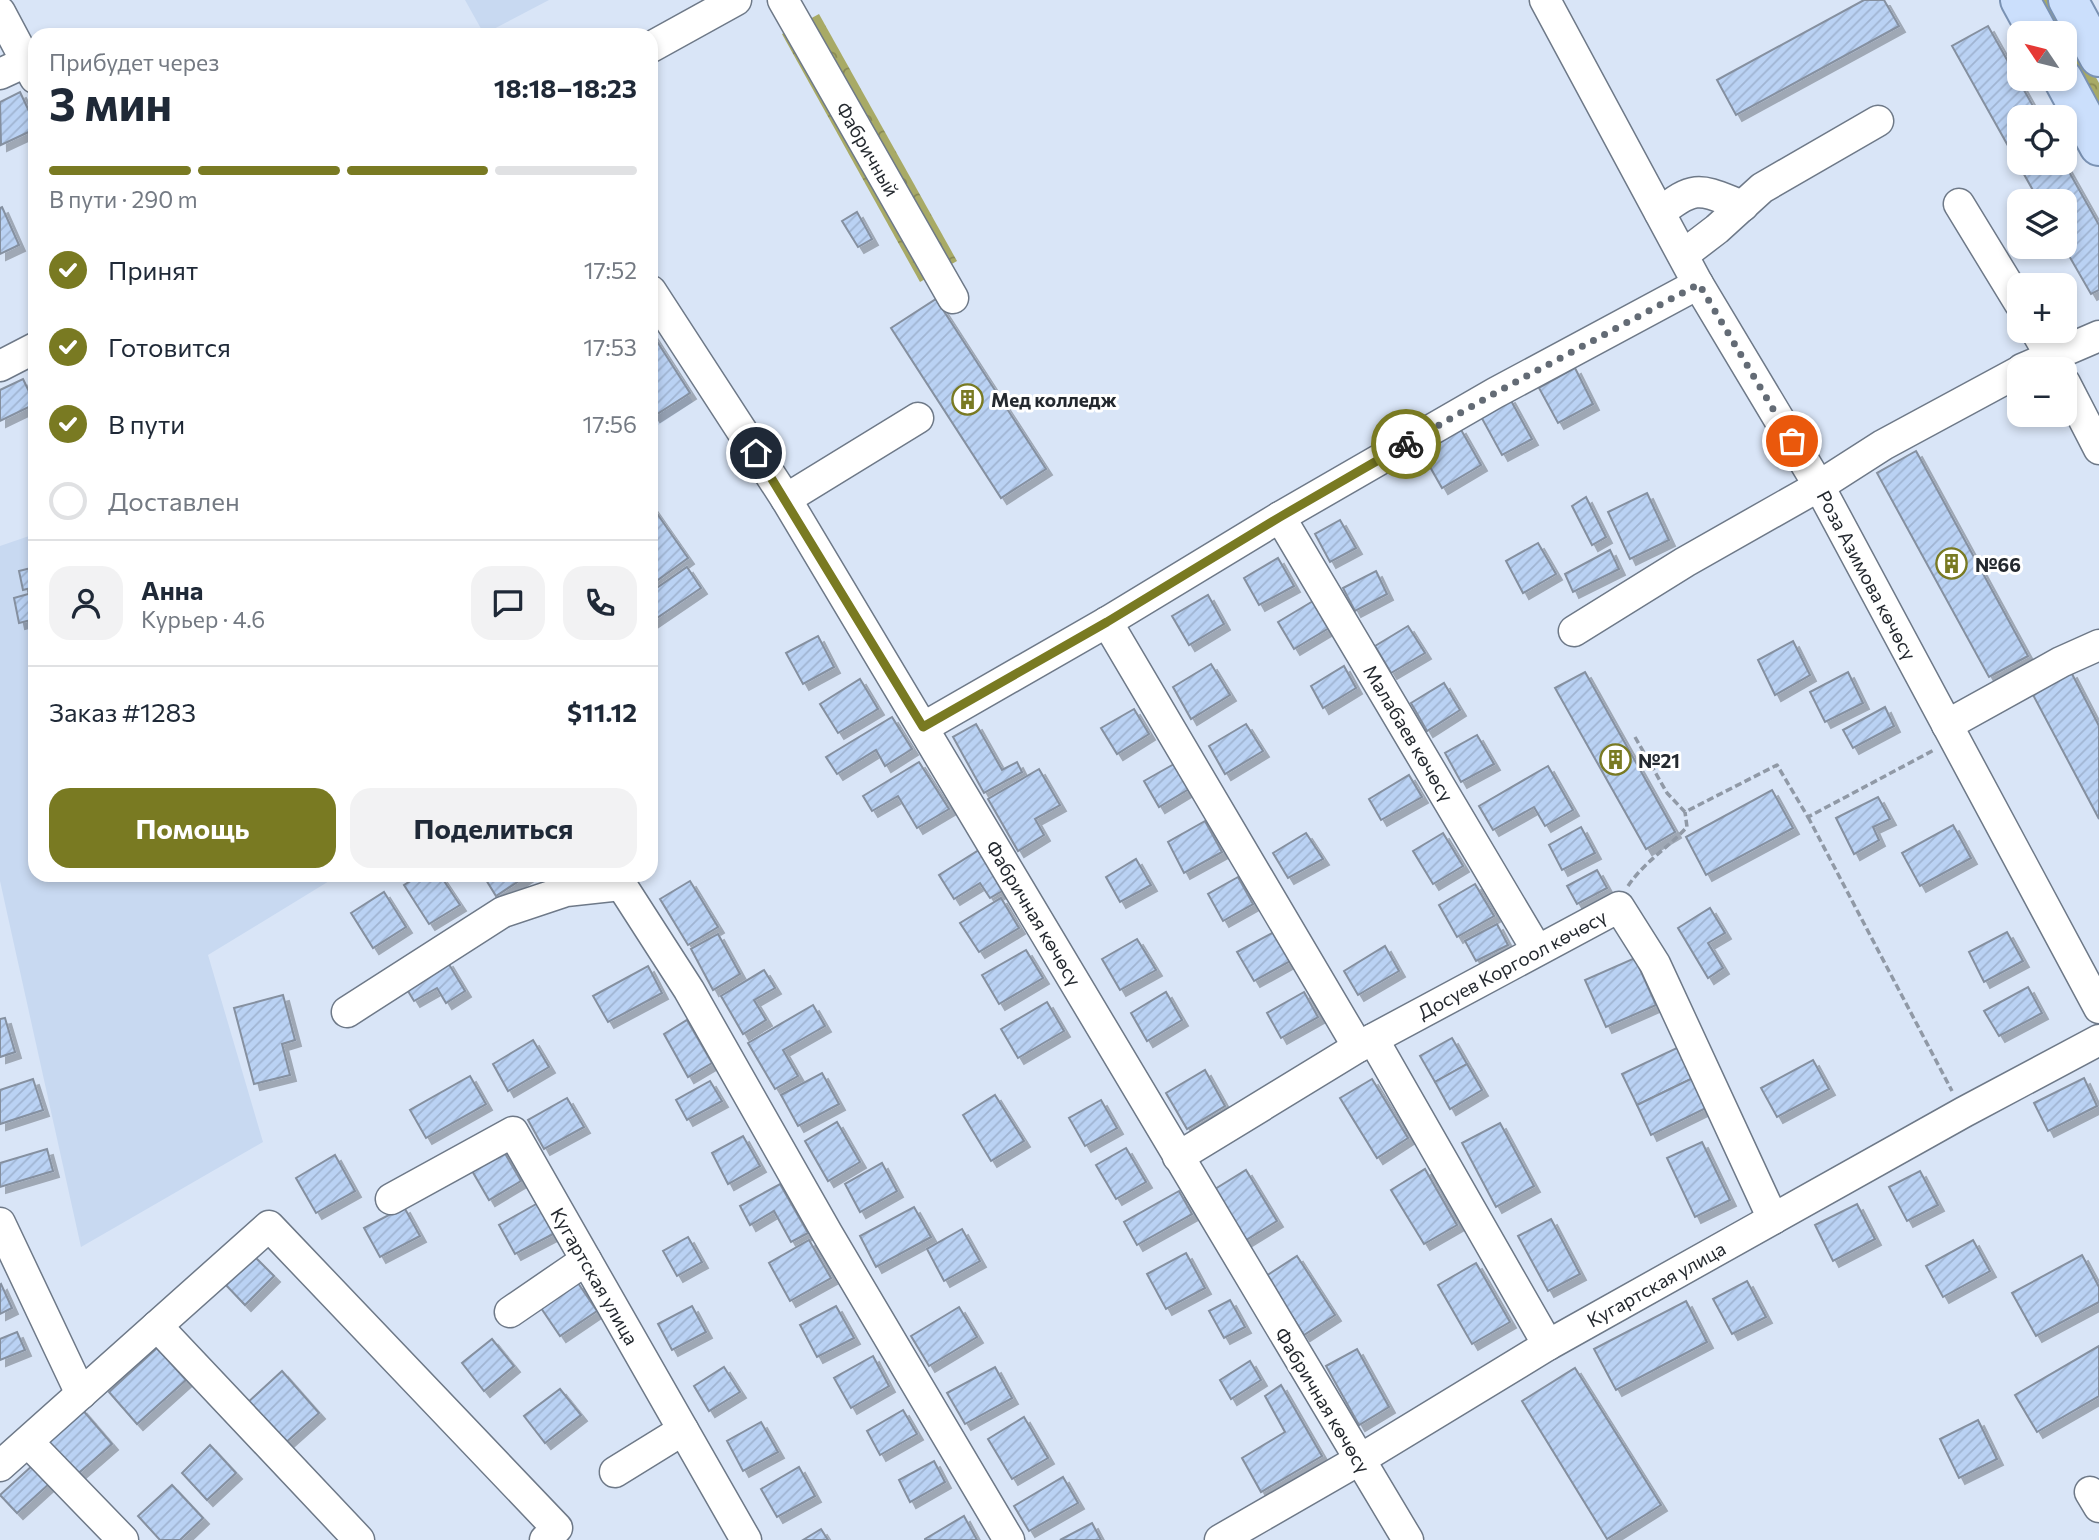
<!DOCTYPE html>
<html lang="ru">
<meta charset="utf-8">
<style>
:root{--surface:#fff;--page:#f2f2f3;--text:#1f2937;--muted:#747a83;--line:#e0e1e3;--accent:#797a22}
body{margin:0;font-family:Commissioner,sans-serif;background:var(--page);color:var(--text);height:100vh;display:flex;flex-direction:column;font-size:26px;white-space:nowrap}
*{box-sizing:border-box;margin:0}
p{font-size:23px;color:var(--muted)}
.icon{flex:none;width:38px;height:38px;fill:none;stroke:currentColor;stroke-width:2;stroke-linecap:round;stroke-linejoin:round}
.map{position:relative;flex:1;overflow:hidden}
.panel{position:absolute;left:28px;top:28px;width:630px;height:854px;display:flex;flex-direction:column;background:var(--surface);border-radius:21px;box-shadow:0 4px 10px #0003}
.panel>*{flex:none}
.needle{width:46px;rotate:305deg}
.tools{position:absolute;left:2007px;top:21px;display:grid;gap:14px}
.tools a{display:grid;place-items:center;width:70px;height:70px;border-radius:14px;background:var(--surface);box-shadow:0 4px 10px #0003;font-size:35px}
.pin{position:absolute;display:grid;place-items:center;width:60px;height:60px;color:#fff;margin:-30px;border:4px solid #fff;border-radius:50%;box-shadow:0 2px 7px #0007}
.courier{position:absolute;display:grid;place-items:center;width:70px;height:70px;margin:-35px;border:5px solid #797a22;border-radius:50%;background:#fff;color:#222;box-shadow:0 2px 9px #0007}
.headline em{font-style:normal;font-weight:700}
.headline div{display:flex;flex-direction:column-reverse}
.headline{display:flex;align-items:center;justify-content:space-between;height:119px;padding:0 21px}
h1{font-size:46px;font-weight:700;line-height:52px}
.bar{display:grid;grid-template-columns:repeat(4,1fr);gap:10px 7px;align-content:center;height:84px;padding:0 21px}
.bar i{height:9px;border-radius:5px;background:var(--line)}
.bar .current{background:var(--accent)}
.bar p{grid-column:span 4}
.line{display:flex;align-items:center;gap:18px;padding:0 21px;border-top:2px solid var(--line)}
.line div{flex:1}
.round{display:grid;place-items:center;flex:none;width:74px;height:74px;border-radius:21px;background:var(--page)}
ol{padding:0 21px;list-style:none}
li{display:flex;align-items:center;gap:21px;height:77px}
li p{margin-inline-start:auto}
li .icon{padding:7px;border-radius:50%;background:var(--accent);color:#fff;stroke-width:4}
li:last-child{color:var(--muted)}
li i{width:38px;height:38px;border:4px solid var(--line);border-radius:50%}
.action{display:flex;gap:14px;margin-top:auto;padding:14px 21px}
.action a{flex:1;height:80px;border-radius:21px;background:var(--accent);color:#fff;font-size:28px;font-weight:700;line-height:80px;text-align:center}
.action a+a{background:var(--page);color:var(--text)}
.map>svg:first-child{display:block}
</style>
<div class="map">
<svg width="2099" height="1540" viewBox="0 0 2099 1540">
<defs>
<pattern id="forest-crowns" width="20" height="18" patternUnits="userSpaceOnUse" patternTransform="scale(1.75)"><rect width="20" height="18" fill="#a8aa66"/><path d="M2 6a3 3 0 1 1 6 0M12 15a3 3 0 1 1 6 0" fill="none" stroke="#898a54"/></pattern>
<pattern id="building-hatch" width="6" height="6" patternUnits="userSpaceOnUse" patternTransform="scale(1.75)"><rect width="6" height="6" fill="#bad2f4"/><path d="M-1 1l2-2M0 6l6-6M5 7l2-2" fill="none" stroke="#a0b4d2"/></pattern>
<filter id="shadow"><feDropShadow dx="6" dy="6" stdDeviation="0" flood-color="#0004"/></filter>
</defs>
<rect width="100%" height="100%" fill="#d9e5f7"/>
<g fill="#c8d9f1">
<polygon points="465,0 549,0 484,34"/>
<polygon points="651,336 693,402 651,430"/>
<polygon points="35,534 35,875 339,875 208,955 263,1142 81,1247 0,881 0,546"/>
</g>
<g fill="url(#forest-crowns)">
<polygon points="2038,0 2053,0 2099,83 2099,117 2065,55 2065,33 2053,33"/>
<polygon points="819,14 957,261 920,282 782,34"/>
</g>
<g fill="url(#building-hatch)" stroke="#8590a0" stroke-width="2" filter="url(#shadow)">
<polygon points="1864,0 1884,0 1899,26 1736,115 1717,80"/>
<polygon points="1988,26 2039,117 2020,117 2020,163 2064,163 2099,225 2099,290 2091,294 2064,247 2065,201 2039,201 1952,46"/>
<polygon points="20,92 35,124 35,129 1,145 0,102"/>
<polygon points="2,207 19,245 0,254 0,208"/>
<polygon points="857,212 872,239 858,247 842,221"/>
<polygon points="936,299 1046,469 1001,498 891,328"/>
<polygon points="651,332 690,393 654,416 651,411"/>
<polygon points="1575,368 1593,404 1558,423 1539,388"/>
<polygon points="23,379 35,404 0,421 0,390"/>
<polygon points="1509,397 1532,439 1502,455 1479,413"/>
<polygon points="1460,428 1481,465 1442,488 1421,451"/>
<polygon points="1916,451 2028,656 1989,677 1877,473"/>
<polygon points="1647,493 1669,540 1630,559 1608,512"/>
<polygon points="1586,497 1606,537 1592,545 1572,506"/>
<polygon points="651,505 688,558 651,585"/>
<polygon points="1340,520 1356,548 1330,562 1315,534"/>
<polygon points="1538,543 1556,574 1523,593 1506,561"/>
<polygon points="1610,550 1619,569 1573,592 1565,574"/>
<polygon points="1278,558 1294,586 1259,605 1244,578"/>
<polygon points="35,567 35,587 23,590 19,571"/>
<polygon points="687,567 701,588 651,622 651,592"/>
<polygon points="1376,571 1387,594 1355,611 1343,588"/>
<polygon points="35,592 35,619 19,623 14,598"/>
<polygon points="1208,595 1224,624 1189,645 1172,616"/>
<polygon points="1313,601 1329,628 1294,649 1278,622"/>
<polygon points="1408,626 1425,653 1391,673 1375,646"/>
<polygon points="818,636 834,667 803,684 786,653"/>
<polygon points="1793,641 1810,675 1775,695 1758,660"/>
<polygon points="1211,664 1230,695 1191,719 1173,687"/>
<polygon points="1344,666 1356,688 1323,708 1311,686"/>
<polygon points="1585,672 1675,832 1646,849 1555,688"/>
<polygon points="1848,672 1863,703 1825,722 1810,692"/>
<polygon points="2071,672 2099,726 2099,819 2032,693"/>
<polygon points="860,679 878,709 838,733 820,704"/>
<polygon points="1444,683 1460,710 1427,731 1411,703"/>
<polygon points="1885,707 1894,726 1853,748 1843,730"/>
<polygon points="1134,709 1149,734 1117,754 1101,728"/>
<polygon points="892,717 912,749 885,766 876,750 837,774 826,757"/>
<polygon points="976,724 1002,770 1017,762 1022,772 984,793 953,737"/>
<polygon points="1246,724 1263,751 1225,774 1209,746"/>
<polygon points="1477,735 1494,764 1461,782 1445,753"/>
<polygon points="919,762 949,809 917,828 898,796 872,811 863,796"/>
<polygon points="1174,764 1189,789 1159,807 1144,781"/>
<polygon points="1548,766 1573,810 1545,826 1534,807 1493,830 1479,806"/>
<polygon points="1039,769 1060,805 1035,819 1044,835 1018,851 988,799"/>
<polygon points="1409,775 1422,797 1381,820 1369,799"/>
<polygon points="1772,790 1793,828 1706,875 1686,837"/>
<polygon points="1878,797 1890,819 1873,827 1879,840 1854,854 1836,818"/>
<polygon points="1205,821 1222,852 1184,873 1168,842"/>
<polygon points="1953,825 1971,858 1920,886 1902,853"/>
<polygon points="1581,827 1595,853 1562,870 1549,845"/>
<polygon points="1306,833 1323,859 1288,878 1273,853"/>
<polygon points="1443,833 1463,866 1433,884 1413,851"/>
<polygon points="979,850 1004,890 990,898 980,883 954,899 939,875"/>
<polygon points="1136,859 1151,885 1120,902 1106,877"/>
<polygon points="1597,870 1607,888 1577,904 1567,886"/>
<polygon points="420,875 440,875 460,905 429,924 404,885"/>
<polygon points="483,875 528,875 496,896"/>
<polygon points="1238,877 1253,904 1223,921 1208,894"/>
<polygon points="690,881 718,927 688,945 660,899"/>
<polygon points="1475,884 1494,916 1457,937 1439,905"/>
<polygon points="384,892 406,927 373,948 351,913"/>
<polygon points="1001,898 1019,928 979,952 960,923"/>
<polygon points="1710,908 1725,933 1708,943 1723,968 1708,978 1678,928"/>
<polygon points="1497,924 1508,945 1476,961 1465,941"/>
<polygon points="1274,932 1290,961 1254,981 1237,952"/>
<polygon points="2007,932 2023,961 1984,982 1969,952"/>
<polygon points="718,934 740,974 713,990 691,949"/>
<polygon points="1137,939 1156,970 1120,990 1102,959"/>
<polygon points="1385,946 1399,971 1358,995 1344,971"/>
<polygon points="1026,950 1043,978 999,1004 982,975"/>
<polygon points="1635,958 1656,1005 1606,1027 1585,980"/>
<polygon points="447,961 465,991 446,1003 437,988 414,1001 405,986"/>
<polygon points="648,966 662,993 608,1022 593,996"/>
<polygon points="764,970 775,988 754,1000 766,1020 743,1034 721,996"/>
<polygon points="2028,987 2042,1013 1999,1036 1984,1011"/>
<polygon points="1166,992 1182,1020 1147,1041 1131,1013"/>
<polygon points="1304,992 1318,1017 1281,1038 1267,1013"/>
<polygon points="283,995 295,1040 282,1044 290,1075 254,1084 234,1008"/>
<polygon points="1047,1002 1064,1031 1018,1058 1001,1029"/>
<polygon points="813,1005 825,1026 783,1050 798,1076 775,1089 748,1043"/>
<polygon points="5,1018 15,1052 0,1057 0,1019"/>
<polygon points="687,1020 712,1063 688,1077 664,1034"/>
<polygon points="1452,1038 1467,1064 1435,1082 1420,1056"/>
<polygon points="533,1040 549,1067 508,1091 493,1064"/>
<polygon points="1681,1046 1695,1077 1637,1105 1622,1074"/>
<polygon points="1813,1060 1829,1089 1777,1117 1761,1088"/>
<polygon points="1467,1064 1482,1090 1450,1109 1435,1082"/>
<polygon points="1205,1070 1225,1106 1187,1129 1166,1093"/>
<polygon points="822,1073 839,1104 798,1126 781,1095"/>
<polygon points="470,1076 486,1104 426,1138 410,1110"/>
<polygon points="1695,1077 1710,1106 1651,1135 1637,1105"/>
<polygon points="2084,1078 2097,1106 2048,1131 2034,1103"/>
<polygon points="33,1079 43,1110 0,1124 0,1090"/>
<polygon points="1372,1079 1408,1138 1377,1158 1340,1098"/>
<polygon points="710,1081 722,1101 687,1120 676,1100"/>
<polygon points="995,1095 1024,1141 991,1161 963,1115"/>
<polygon points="567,1098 584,1127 544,1149 528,1120"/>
<polygon points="1101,1100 1117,1128 1085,1146 1069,1118"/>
<polygon points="837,1122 860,1162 828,1181 805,1141"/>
<polygon points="1500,1123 1534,1186 1496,1207 1462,1143"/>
<polygon points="743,1136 760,1166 728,1184 712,1153"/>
<polygon points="1702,1142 1730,1200 1695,1217 1667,1158"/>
<polygon points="1126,1148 1146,1182 1116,1199 1096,1165"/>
<polygon points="47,1149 53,1171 0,1187 0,1163"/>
<polygon points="503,1150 521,1181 489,1200 471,1169"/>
<polygon points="335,1155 355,1191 316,1213 296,1178"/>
<polygon points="882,1163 897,1191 860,1212 845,1184"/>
<polygon points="1425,1169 1457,1225 1424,1244 1391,1190"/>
<polygon points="1246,1170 1277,1221 1246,1240 1215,1189"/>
<polygon points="1920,1171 1938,1205 1907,1221 1889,1187"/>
<polygon points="780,1184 808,1233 791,1242 774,1211 750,1225 740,1206"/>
<polygon points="1179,1191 1192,1214 1137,1245 1124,1222"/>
<polygon points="538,1203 555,1233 515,1254 499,1225"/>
<polygon points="1857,1204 1875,1239 1833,1261 1815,1225"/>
<polygon points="404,1207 420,1236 380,1257 364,1228"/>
<polygon points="914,1207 931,1237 876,1267 860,1236"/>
<polygon points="1551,1219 1580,1274 1548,1291 1518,1236"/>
<polygon points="962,1229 980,1261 944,1281 927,1249"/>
<polygon points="688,1237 702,1262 677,1276 663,1251"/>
<polygon points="809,1240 831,1278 790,1301 769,1263"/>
<polygon points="1973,1240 1990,1271 1943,1297 1926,1266"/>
<polygon points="1186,1253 1205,1288 1166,1309 1147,1274"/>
<polygon points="253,1255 274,1276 245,1305 224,1283"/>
<polygon points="2082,1255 2099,1287 2099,1302 2036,1336 2012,1293"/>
<polygon points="1297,1256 1335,1315 1304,1335 1266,1276"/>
<polygon points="1476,1263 1510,1322 1472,1344 1438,1285"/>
<polygon points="1747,1281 1766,1317 1732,1334 1713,1299"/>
<polygon points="578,1283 597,1311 560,1336 541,1308"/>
<polygon points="1,1284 12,1308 0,1314 0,1285"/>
<polygon points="1230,1300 1245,1327 1224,1338 1209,1311"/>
<polygon points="1686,1301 1707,1342 1616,1390 1594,1349"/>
<polygon points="692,1306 706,1332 672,1350 658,1324"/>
<polygon points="836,1306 854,1338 817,1357 800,1325"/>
<polygon points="959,1307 977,1337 929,1366 911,1336"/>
<polygon points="17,1332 25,1350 0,1360 0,1339"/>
<polygon points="492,1339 514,1366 484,1391 462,1363"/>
<polygon points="2099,1346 2099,1396 2037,1432 2015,1395"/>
<polygon points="157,1348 186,1380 137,1424 109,1392"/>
<polygon points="1357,1349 1389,1407 1359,1425 1326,1366"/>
<polygon points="873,1356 889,1386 851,1408 834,1378"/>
<polygon points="1250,1361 1261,1380 1231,1399 1220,1380"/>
<polygon points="724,1367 740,1392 709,1411 694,1386"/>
<polygon points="995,1367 1012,1398 965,1424 947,1393"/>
<polygon points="1575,1368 1661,1505 1607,1539 1522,1401"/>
<polygon points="282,1371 319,1413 283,1445 246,1404"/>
<polygon points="1281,1385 1322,1456 1261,1492 1242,1458 1285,1432 1265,1396"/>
<polygon points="560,1389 581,1415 545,1443 524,1416"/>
<polygon points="81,1408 112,1444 74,1477 43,1441"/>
<polygon points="903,1410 917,1434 880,1455 867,1431"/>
<polygon points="1024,1417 1048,1458 1012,1479 988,1439"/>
<polygon points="1978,1420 1997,1459 1959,1478 1940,1439"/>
<polygon points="761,1422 778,1452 743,1471 727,1441"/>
<polygon points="210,1445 236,1473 207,1500 182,1473"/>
<polygon points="934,1461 945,1482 910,1502 899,1480"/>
<polygon points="33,1465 50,1483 17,1513 0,1495"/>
<polygon points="799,1467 815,1496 777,1517 761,1489"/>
<polygon points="1063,1477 1078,1503 1029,1531 1014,1506"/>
<polygon points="172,1485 203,1518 180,1540 160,1540 138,1516"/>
<polygon points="964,1516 977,1540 925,1540 925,1539"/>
<polygon points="1092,1523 1101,1540 1060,1540"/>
<polygon points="821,1529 828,1540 803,1540"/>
</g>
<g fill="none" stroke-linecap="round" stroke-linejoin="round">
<defs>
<g id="minor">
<polyline points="783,0 953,298"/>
<polyline points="1545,0 1698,284 1819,486 2099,1008"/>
<polyline points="0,12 35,78"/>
<polyline points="651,47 736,0"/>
<polyline points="0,74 26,62"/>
<polyline points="1959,204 2020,304"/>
<path d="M1660 213C1696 183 1701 190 1743 206"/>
<polyline points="1683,255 1717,229 1762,188 1878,121"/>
<polyline points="651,291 786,499 1408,1540"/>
<polyline points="2036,331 2058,369"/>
<polyline points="0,366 35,348"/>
<polyline points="2022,369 2099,336"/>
<polyline points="2065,383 2099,449"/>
<polyline points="786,499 918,418"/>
<polyline points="1280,517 1537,950"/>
<polyline points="1107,622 1358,1047"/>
<polyline points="1574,631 1685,562 1819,486 1883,445 2020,371"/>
<polyline points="1947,725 2061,662 2099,645"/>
<polyline points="924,727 1107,622 1280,517 1495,393 1698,284"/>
<polyline points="615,875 689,990 827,1233 1009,1540"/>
<polyline points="347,1012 503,912 566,891 621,885"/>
<polyline points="1373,1039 1548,1345"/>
<polyline points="1178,1157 1358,1047 1619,907 1655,964 1773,1219"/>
<polyline points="391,1199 513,1132 746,1540"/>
<polyline points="0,1223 81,1394"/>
<polyline points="510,1312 586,1260"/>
<polyline points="157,1326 359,1540"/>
<polyline points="28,1442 123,1540"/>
<polyline points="0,1466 269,1226 557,1528 545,1540"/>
<polyline points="615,1472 683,1430"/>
<polyline points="2090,1492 2099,1507"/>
<polyline points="1220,1540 1359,1460 1548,1345 1964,1112 2099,1040"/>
</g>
<g id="major">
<polyline points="2020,0 2038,33"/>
<polyline points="2068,0 2099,57"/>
<polyline points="2063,79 2099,146"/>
</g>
</defs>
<use href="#minor" stroke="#6e7988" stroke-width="33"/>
<use href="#major" stroke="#7a92b3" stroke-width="42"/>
<g stroke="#9099a6" stroke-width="3.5" stroke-dasharray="7 3.5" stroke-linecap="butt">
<polyline points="1635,737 1667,793 1685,812 1777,765 1808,817 1934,750"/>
<polyline points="1808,817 1952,1091"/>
<path d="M1628 886C1644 862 1668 848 1687 827L1685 812"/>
</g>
<use href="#minor" stroke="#fff" stroke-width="30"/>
<use href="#major" stroke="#cbdffc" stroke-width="38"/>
</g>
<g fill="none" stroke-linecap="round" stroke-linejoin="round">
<polyline stroke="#636b75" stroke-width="7" stroke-dasharray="0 12.6" points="1406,444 1495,393 1699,284 1792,441"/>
<polyline stroke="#797a22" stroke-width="9" points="756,453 923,727 1107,622 1280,517 1406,444"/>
</g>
<defs>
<symbol id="building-ring" viewBox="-11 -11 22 22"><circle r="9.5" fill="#fff" stroke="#797a22" stroke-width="1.5"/><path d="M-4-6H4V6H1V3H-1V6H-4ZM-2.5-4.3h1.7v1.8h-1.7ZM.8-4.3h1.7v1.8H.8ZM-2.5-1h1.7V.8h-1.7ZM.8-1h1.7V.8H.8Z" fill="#797a22"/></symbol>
</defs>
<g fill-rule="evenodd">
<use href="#building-ring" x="950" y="382" width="35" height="35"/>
<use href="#building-ring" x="1934" y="546" width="35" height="35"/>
<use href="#building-ring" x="1598" y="742" width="35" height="35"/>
</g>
<g text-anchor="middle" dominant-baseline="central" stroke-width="6" stroke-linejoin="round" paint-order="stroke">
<g font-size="19" fill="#24292f" stroke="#fff">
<text transform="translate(868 149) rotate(60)">Фабричный</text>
<text transform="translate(1867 575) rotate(62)">Роза Азимова көчөсү</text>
<text transform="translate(1409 733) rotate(59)">Малабаев көчөсү</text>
<text transform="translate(1034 913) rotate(59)">Фабричная көчөсү</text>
<text transform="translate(1512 964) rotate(-28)">Досуев Коргоол көчөсү</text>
<text transform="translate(595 1276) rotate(60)">Кугартская улица</text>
<text transform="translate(1656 1284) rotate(-29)">Кугартская улица</text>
<text transform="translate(1323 1400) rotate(59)">Фабричная көчөсү</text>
</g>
<g font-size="19" font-weight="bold" fill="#24292f" stroke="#fff" text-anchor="start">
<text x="991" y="399">Мед колледж</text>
<text x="1975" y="564">№66</text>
<text x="1638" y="760">№21</text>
</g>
</g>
</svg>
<div class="tools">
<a><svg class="needle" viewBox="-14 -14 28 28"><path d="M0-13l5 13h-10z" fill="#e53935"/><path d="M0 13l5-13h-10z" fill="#747a83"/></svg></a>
<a><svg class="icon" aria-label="locate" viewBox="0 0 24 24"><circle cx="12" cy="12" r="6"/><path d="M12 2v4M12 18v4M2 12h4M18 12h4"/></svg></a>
<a><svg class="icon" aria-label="layers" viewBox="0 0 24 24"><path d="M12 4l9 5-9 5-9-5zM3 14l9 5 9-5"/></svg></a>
<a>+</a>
<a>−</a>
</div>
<div class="pin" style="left:1792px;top:441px;background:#ea580c"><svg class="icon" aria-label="bag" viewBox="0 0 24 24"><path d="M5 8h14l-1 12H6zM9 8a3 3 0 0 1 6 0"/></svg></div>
<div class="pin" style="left:756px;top:453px;background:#1f2937"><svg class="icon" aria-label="home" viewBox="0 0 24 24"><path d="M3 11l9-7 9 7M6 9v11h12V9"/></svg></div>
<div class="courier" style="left:1406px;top:444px"><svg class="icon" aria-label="bike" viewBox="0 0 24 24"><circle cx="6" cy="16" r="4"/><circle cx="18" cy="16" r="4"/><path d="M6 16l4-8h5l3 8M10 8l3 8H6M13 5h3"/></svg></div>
<section class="panel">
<div class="headline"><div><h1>3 мин</h1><p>Прибудет через</p></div><em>18:18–18:23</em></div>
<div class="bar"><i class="current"></i><i class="current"></i><i class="current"></i><i></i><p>В пути · 290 m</p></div>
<ol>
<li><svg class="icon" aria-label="check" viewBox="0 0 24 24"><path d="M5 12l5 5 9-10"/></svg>Принят<p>17:52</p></li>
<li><svg class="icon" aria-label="check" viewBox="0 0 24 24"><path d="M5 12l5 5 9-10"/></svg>Готовится<p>17:53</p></li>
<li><svg class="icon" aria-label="check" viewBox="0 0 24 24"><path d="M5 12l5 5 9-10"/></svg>В пути<p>17:56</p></li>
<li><i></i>Доставлен</li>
</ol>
<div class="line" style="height:126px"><a class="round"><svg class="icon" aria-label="person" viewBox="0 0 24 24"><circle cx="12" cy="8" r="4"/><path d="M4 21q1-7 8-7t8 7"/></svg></a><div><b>Анна</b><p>Курьер · 4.6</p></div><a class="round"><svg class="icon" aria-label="chat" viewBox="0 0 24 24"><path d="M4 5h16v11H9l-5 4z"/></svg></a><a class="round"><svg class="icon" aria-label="phone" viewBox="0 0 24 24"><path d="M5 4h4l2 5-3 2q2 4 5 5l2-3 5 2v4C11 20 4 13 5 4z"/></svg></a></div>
<div class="line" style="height:91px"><div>Заказ #1283</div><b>$11.12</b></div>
<div class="action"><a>Помощь</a><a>Поделиться</a></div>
</section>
</div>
